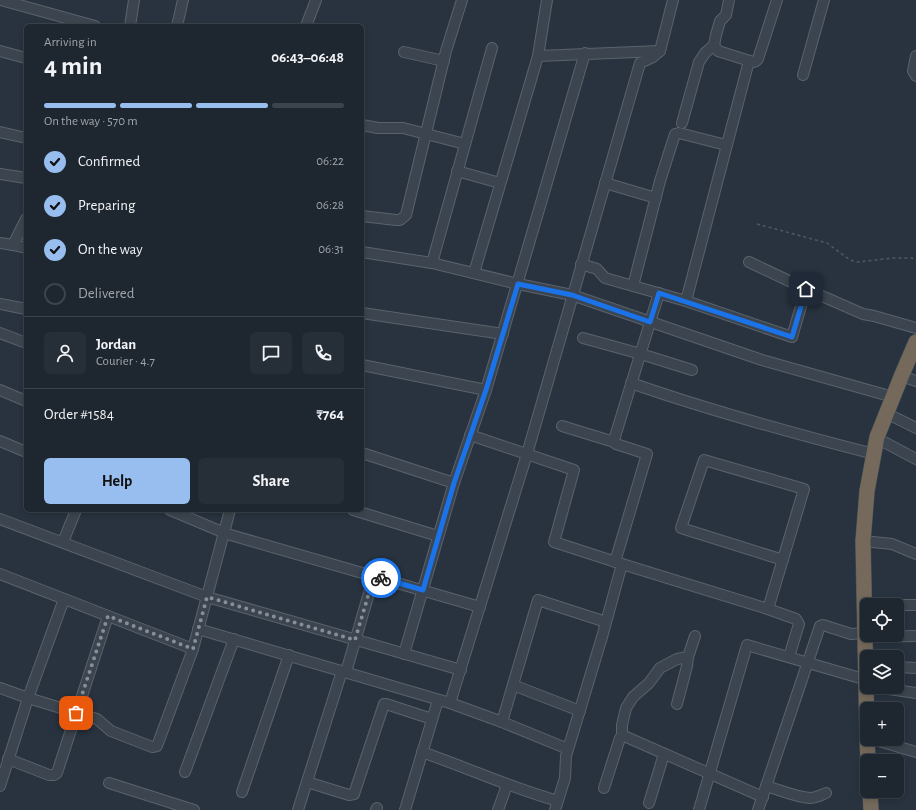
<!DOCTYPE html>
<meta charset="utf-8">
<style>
:root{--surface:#1e262f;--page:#262e37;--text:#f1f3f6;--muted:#a1a5aa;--line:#3c434b;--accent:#98bdef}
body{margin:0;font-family:"Alegreya Sans",sans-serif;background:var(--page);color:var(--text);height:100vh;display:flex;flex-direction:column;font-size:15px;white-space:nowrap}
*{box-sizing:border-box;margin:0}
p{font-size:13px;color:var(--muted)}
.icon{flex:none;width:22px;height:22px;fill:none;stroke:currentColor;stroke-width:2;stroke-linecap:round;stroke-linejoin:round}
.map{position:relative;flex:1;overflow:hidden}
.sheet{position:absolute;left:24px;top:24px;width:340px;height:488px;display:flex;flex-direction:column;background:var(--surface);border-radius:6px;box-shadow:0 2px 6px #0003,0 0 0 1px var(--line)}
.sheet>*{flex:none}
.buttons{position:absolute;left:860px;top:598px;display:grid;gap:8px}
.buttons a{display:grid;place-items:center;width:44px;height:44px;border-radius:6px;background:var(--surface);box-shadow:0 2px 6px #0003,0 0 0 1px var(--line);font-size:20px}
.pin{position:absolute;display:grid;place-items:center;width:34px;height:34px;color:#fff;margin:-17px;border-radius:8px;box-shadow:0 2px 6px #0006}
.courier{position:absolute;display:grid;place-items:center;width:40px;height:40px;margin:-20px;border:3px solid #1a73e8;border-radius:50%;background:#fff;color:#222;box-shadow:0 1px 5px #0007}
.summary em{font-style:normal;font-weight:600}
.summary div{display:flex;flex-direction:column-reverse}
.summary{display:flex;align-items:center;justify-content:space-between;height:68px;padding:0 20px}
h1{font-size:26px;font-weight:600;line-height:30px}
.bar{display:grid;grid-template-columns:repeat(4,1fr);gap:6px 4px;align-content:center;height:48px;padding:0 20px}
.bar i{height:5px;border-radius:3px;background:var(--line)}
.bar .on{background:var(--accent)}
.bar p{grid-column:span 4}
.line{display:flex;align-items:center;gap:10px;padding:0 20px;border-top:1px solid var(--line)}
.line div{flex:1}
.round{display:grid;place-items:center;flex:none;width:42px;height:42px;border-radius:6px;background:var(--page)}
ol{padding:0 20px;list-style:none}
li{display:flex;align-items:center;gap:12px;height:44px}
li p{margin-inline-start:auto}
li .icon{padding:4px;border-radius:50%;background:var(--accent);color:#111;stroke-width:4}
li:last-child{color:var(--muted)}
li i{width:22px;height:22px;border:2px solid var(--line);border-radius:50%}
.primary-button{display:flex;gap:8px;margin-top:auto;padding:8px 20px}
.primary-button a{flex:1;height:46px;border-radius:6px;background:var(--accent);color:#111;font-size:16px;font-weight:600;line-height:46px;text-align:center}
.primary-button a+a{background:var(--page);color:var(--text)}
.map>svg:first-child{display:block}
</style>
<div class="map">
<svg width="916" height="810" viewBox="0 0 916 810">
<rect width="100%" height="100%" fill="#28333f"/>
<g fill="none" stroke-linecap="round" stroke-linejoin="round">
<defs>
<g id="minor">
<polyline points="1,0 95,26"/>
<polyline points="729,0 726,15 720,21 716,35 714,45 718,51 753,62 756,61 758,59 777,0"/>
<polyline points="130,26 134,0"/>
<polyline points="177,26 183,0"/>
<polyline points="306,26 316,0"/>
<polyline points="0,51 26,58"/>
<polyline points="404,52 444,61"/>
<polyline points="538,56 547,0"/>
<polyline points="916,56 913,71 916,76"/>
<polyline points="803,75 824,0"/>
<polyline points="682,123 699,62 705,53 714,45"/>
<polyline points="362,125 378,128 403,128 465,144"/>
<polyline points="0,132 26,138"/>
<polyline points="457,171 500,183"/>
<polyline points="0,174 26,178"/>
<polyline points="605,183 656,198"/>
<polyline points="362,216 396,220 400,220 406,215 446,51 462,0"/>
<polyline points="0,243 13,245 26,219"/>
<polyline points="13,245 26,248"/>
<polyline points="362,252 432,263 518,284 572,295 762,360 893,397"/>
<polyline points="749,262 806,289"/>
<polyline points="432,263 492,48"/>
<polyline points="581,264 597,269 605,278 686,301 792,337 806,289 863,314 874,316 916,328"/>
<polyline points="474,273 538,56 660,51"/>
<polyline points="633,286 660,181 675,134 679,133 726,145"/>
<polyline points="686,301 749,61"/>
<polyline points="0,304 26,309"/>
<polyline points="362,313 503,334"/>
<polyline points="0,333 26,343"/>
<polyline points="583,338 641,354 692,370"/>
<polyline points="362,365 486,390"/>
<polyline points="910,379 916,381"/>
<path d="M631 383C711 411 792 433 874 454"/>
<polyline points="0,390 26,401"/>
<polyline points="894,417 916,428"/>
<polyline points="562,426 614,442"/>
<polyline points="470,435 574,470 554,542 622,564"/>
<polyline points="0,441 26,452"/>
<polyline points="884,442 916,459"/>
<polyline points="362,453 454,483"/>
<polyline points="170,510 227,534 480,607"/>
<polyline points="353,510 438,536"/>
<polyline points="0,519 207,597 461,670"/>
<polyline points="863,541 892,544 916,554"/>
<polyline points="63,542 76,510"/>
<polyline points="615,562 647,454 616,444 614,442 614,440 659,293"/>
<polyline points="0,574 193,649 230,510"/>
<polyline points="64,599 28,698 97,719 111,731 152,747 157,746 193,649"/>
<polyline points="873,605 916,605"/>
<polyline points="768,609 796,619 799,624 789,657"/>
<polyline points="198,629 450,703 527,454 640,63 653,57 660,51 673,0"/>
<polyline points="874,637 916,636"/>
<polyline points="404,654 454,483 486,390 585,53"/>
<polyline points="897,667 916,668"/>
<polyline points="346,672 374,576"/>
<polyline points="513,685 580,711"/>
<polyline points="875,687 916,693"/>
<polyline points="0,688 28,698 0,786"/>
<polyline points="450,703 502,722"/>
<polyline points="677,704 687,666 688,657"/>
<polyline points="622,736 622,725 626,708 633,697 649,683 660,668 677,659 688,657 695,636"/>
<polyline points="872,739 916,752"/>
<polyline points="568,749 502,722 538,600 606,622"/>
<path d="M422 752C468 768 511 788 558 801"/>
<polyline points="8,759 49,775 54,775 57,773 108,616"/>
<polyline points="185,772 234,639"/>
<polyline points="307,782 349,795 354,794 384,704 386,704 432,719"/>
<polyline points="109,783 194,810"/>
<path d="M766 786C780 790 796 797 810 798 816 798 821 795 826 793"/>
<polyline points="604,788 620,738 624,736 763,797"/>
<polyline points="242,792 289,655"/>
<polyline points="649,803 664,754"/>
<polyline points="298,810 342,671"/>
<polyline points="376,810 377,808"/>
<polyline points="405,810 438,700"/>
<polyline points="498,810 507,785"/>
<path d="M555 810 565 778 566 756 602 637 622 564 768 609C780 569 792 529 804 489L704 460 681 528 783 560"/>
<polyline points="699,810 747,645 867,680"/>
<polyline points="758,810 820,626 823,625 851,634 865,633"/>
</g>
<g id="highway">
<polyline points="867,736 863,541 867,491 877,437 901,377 916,342"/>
<polyline points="867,739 868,761"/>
<polyline points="870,791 871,810"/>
</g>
</defs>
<use href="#minor" stroke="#5a636c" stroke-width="12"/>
<use href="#highway" stroke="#475059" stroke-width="16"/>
<polyline stroke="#4a5d5f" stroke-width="1.5" stroke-dasharray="3 3" stroke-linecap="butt" points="757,224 827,243 850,260 857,262 893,258 912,258 916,260"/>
<use href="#minor" stroke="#3c454f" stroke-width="10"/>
<use href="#highway" stroke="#74695a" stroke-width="15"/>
</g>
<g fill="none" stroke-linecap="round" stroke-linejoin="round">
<polyline stroke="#868f99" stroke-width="4" stroke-dasharray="0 7.2" points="76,713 108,616 193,649 207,597 355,640 374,576 381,578"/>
<polyline stroke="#1a73e8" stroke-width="5" points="381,578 423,590 454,483 486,390 518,284 572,295 650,322 659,293 792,337 806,289"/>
</g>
</svg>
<div class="buttons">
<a><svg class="icon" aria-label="locate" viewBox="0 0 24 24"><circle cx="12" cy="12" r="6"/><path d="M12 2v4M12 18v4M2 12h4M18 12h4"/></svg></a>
<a><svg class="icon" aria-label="layers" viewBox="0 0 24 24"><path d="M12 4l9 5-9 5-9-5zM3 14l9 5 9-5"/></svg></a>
<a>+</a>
<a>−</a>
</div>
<div class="pin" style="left:76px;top:713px;background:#ea580c"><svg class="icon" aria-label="bag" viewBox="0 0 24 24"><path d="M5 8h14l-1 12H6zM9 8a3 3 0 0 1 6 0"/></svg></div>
<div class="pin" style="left:806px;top:289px;background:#1f2937"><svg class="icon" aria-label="home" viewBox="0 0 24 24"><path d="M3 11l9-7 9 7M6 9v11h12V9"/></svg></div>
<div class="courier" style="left:381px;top:578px"><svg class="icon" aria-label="bike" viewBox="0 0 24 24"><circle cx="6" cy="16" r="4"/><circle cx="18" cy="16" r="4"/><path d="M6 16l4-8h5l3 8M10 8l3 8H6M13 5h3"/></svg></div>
<section class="sheet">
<div class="summary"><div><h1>4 min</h1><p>Arriving in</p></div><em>06:43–06:48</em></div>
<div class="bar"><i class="on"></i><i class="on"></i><i class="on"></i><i></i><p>On the way · 570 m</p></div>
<ol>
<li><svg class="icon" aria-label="check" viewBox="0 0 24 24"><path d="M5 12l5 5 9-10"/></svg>Confirmed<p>06:22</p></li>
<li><svg class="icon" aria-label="check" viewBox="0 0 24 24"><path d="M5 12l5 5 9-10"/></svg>Preparing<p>06:28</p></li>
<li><svg class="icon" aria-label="check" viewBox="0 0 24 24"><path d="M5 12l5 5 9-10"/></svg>On the way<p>06:31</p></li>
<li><i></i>Delivered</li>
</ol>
<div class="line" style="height:72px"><a class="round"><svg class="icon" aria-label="person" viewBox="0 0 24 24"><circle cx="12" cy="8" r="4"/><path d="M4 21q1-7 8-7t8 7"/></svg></a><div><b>Jordan</b><p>Courier · 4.7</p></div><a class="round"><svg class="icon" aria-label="chat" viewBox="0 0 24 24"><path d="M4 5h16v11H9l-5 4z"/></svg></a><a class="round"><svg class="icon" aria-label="phone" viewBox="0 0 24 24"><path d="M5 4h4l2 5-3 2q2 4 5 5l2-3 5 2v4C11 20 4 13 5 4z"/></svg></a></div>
<div class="line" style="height:52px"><div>Order #1584</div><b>₹764</b></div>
<div class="primary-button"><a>Help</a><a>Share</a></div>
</section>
</div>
